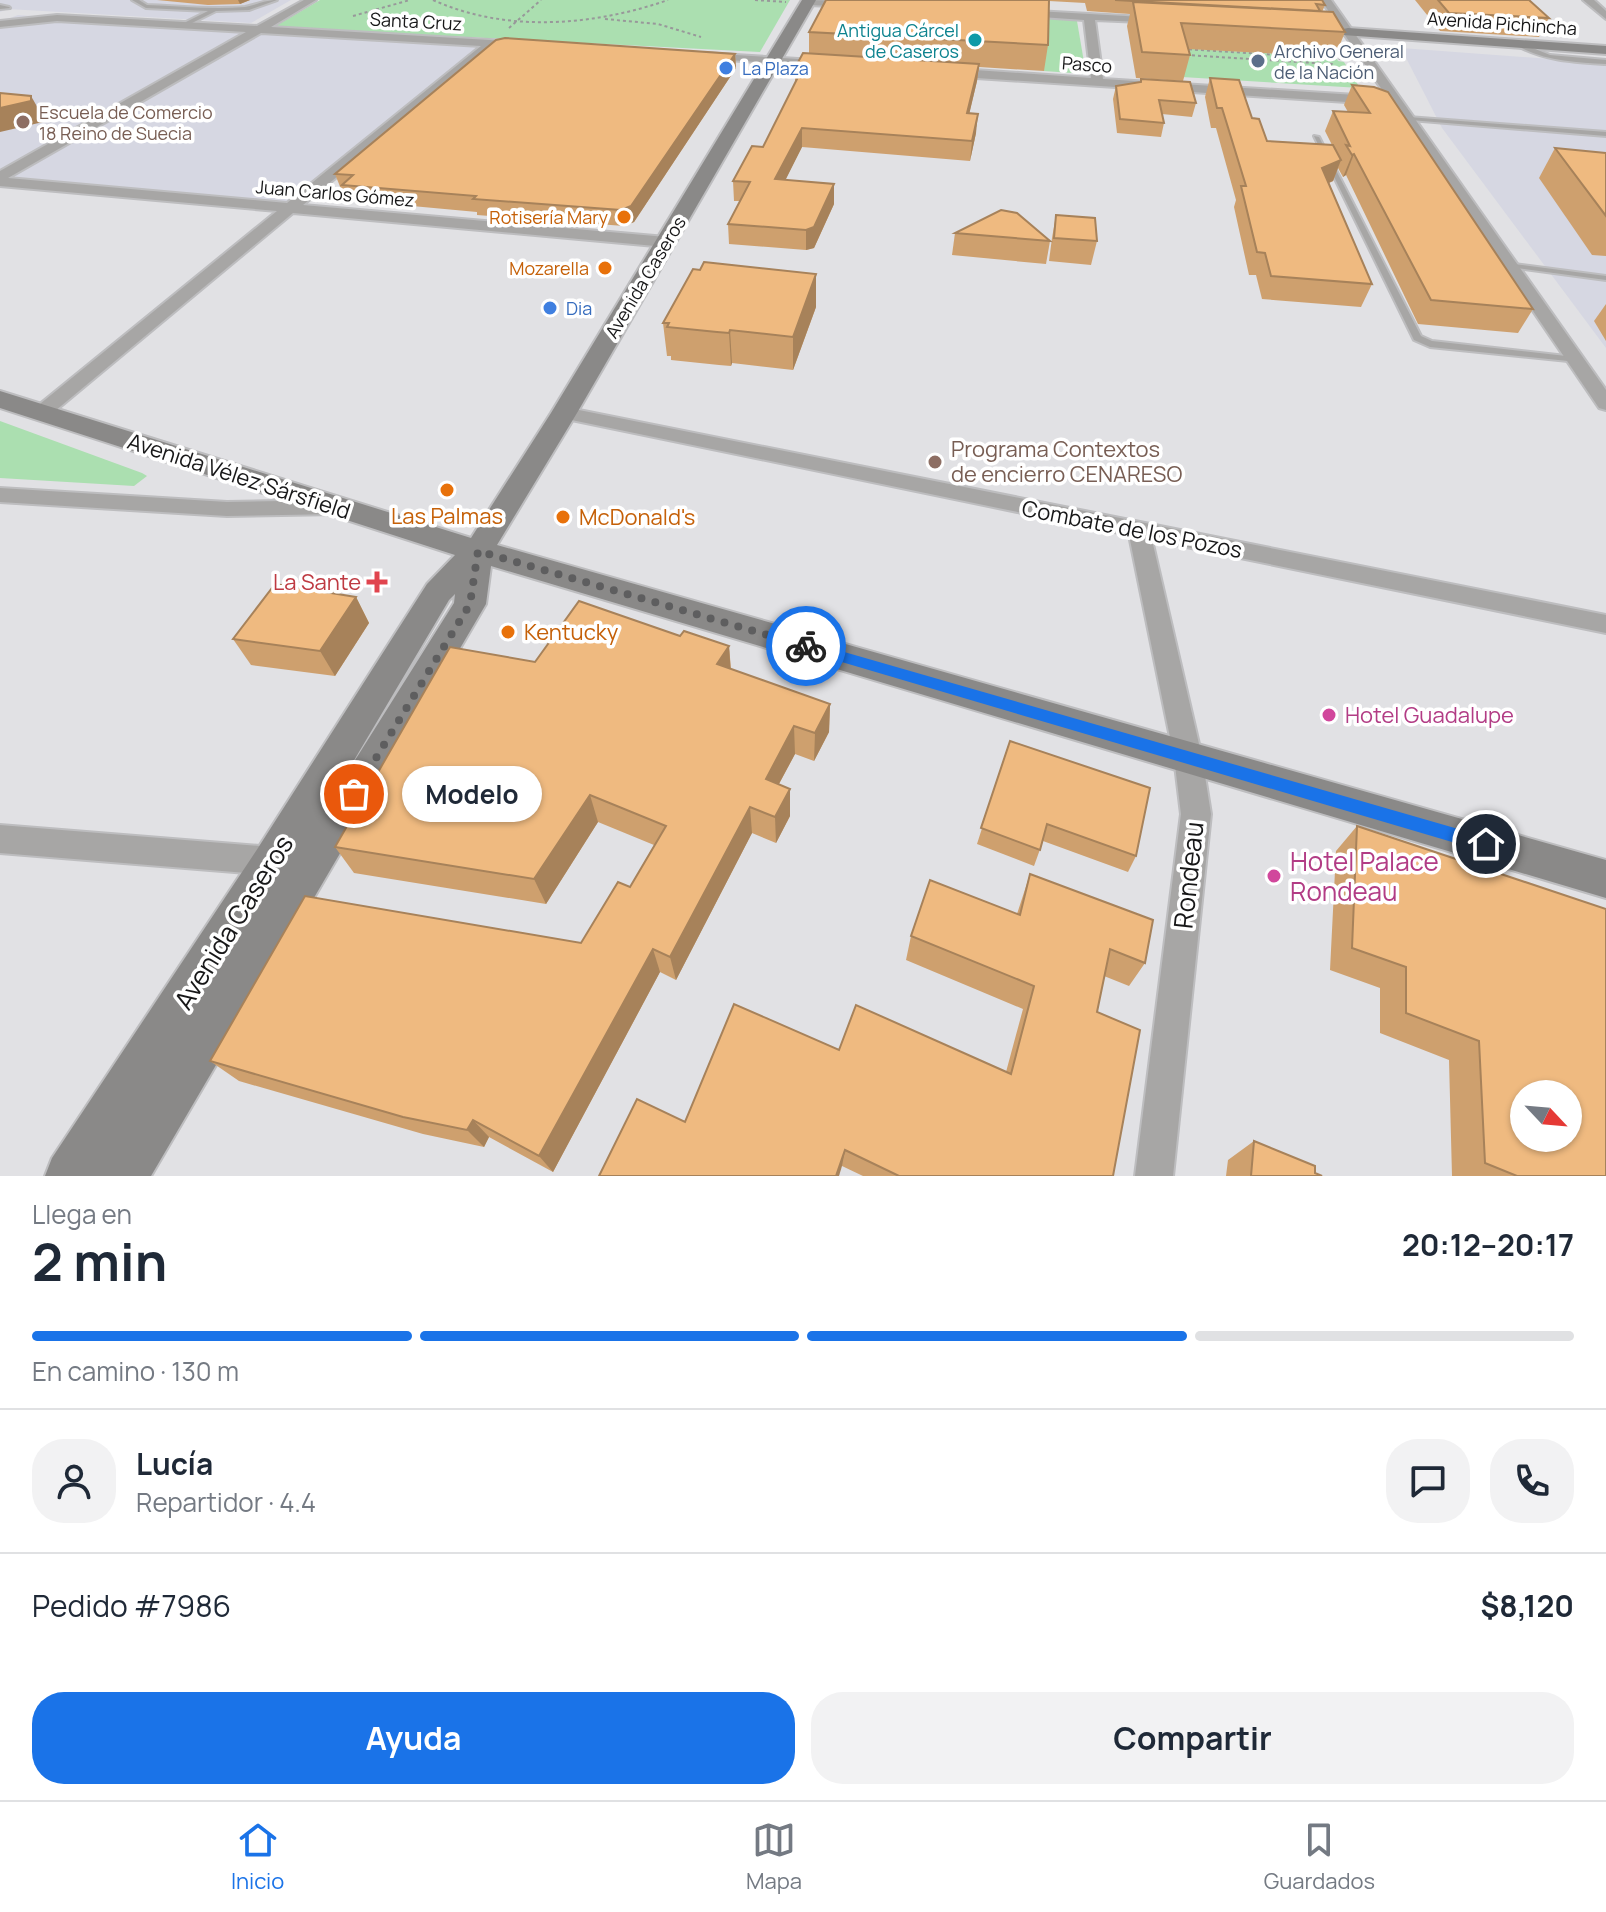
<!DOCTYPE html>
<html lang="es">
<meta charset="utf-8">
<style>
:root{--surface:#fff;--page:#f2f2f3;--text:#1f2937;--muted:#747a83;--line:#e0e1e3;--accent:#1a73e8}
body{margin:0;font-family:Manrope,sans-serif;background:var(--page);color:var(--text);height:100vh;display:flex;flex-direction:column;font-size:30px;white-space:nowrap}
*{box-sizing:border-box;margin:0}
p{font-size:26px;color:var(--muted)}
.icon{flex:none;width:44px;height:44px;fill:none;stroke:currentColor;stroke-width:2;stroke-linecap:round;stroke-linejoin:round}
.map{position:relative;height:1176px;overflow:hidden}
.side{display:flex;flex-direction:column;background:var(--surface);flex:1}
.side>*{flex:none}
.needle{width:52px;rotate:116deg}
.tools{position:absolute;left:1510px;top:1080px;display:grid;gap:16px}
.tools a{display:grid;place-items:center;width:72px;height:72px;border-radius:50%;background:var(--surface);box-shadow:0 2px 6px #0004;font-size:40px}
.pin{position:absolute;display:grid;place-items:center;width:68px;height:68px;color:#fff;margin:-34px;border:4px solid #fff;border-radius:50%;box-shadow:0 2px 8px #0007}
.courier{position:absolute;display:grid;place-items:center;width:80px;height:80px;margin:-40px;border:6px solid #1a73e8;border-radius:50%;background:#fff;color:#222;box-shadow:0 2px 10px #0007}
.bubble{position:absolute;height:56px;border-radius:28px;background:var(--surface);box-shadow:0 2px 6px #0004;font-size:26px;font-weight:700;line-height:56px;text-align:center}
.headline em{font-style:normal;font-weight:700}
.headline div{display:flex;flex-direction:column-reverse}
.headline{display:flex;align-items:center;justify-content:space-between;height:136px;padding:0 32px}
h1{font-size:52px;font-weight:700;line-height:60px}
.bar{display:grid;grid-template-columns:repeat(4,1fr);gap:12px 8px;align-content:center;height:96px;padding:0 32px}
.bar i{height:10px;border-radius:6px;background:var(--line)}
.bar .on{background:var(--accent)}
.bar p{grid-column:span 4}
.line{display:flex;align-items:center;gap:20px;padding:0 32px;border-top:2px solid var(--line)}
.line div{flex:1}
.round{display:grid;place-items:center;flex:none;width:84px;height:84px;border-radius:32px;background:var(--page)}
.primary-button{display:flex;gap:16px;margin-top:auto;padding:16px 32px}
.primary-button a{flex:1;height:92px;border-radius:32px;background:var(--accent);color:#fff;font-size:32px;font-weight:700;line-height:92px;text-align:center}
.primary-button a+a{background:var(--page);color:var(--text)}
.menu{display:flex;justify-content:space-around;align-items:center;height:112px;border-top:2px solid var(--line);background:var(--surface);font-size:22px;color:var(--muted)}
.menu a{display:grid;justify-items:center;gap:4px}
.menu .on{color:var(--accent)}
.map>svg:first-child{display:block}
</style>
<div class="map">
<svg width="1606" height="1176" viewBox="0 0 1606 1176">
<rect width="100%" height="100%" fill="#e1e1e4"/>
<g fill="#d6d7e2">
<polygon points="0,0 291,0 251,23 8,9 0,12"/>
<polygon points="18,15 484,48 288,205 0,180 0,22"/>
<polygon points="1401,48 1606,63 1606,348 1442,128"/>
</g>
<g fill="#abdfb0">
<polygon points="320,0 790,0 760,52 274,27"/>
<polygon points="1045,18 1077,21 1086,74 1044,71"/>
<polygon points="1175,48 1336,57 1338,61 1344,62 1360,88 1182,77"/>
<polygon points="0,421 142,473 147,476 134,486 0,478"/>
</g>
<g fill="none" stroke-linecap="round" stroke-linejoin="round">
<defs>
<g id="lane">
<path d="M132 0H139L147 5C179 6 213 10 245 7 256 5 265 0 277 0L249 10 216 11 182 28 180 25 208 11 146 8Z"/>
<polygon points="0,5 9,7 10,8 0,9"/>
<path d="M1518 42 1550 55 1606 60V64C1574 62 1544 61 1516 45Z"/>
<polygon points="1408,117 1606,132 1606,136 1410,120 1408,119"/>
<polygon points="1314,136 1319,137 1421,336 1432,341 1575,357 1578,358 1578,362 1430,347 1414,340"/>
<polygon points="1506,263 1606,276 1606,280 1509,267 1505,265"/>
</g>
<g id="street">
<path d="M304 0H316L271 27 522 42 528 45 522 48 493 47 303 205 666 237 674 242 666 247 293 213 49 416H35L32 412 35 408 277 211 0 186V171L246 32 57 21 0 27V21L57 15 257 26ZM261 33 481 46 287 203 8 178Z"/>
<polygon points="804,0 857,1 862,4 857,7 808,5"/>
<polygon points="1321,0 1331,0 1606,390 1606,410 1599,408 1393,105 946,76 940,72 946,68 1091,78 1084,20 1014,15 1013,13 1018,10 1161,18 1165,19 1165,23 1095,20 1103,79 1387,97"/>
<polygon points="1583,0 1594,0 1606,11 1606,19"/>
<polygon points="703,53 830,61 836,64 830,67 699,58 697,56"/>
<polygon points="564,407 1606,615 1606,633 1152,540 1202,757 1211,814 1173,1176 1135,1176 1181,814 1174,757 1129,535 557,417 554,413"/>
<polygon points="0,488 227,502 337,500 345,502 348,507 345,512 337,514 227,516 0,502"/>
<polygon points="0,825 272,847 283,851 287,861 283,871 272,875 0,853"/>
</g>
<g id="secondary">
<path d="M802 0H816L577 413 497 545 1606 860V898L491 566 486 604 151 1176H45L52 1158 258 848 427 584 455 555 0 408V391L471 538 551 413ZM455 594 454 603 340 784 449 600Z"/>
<polygon points="1348,28 1606,46 1606,54 1343,35 1343,29"/>
</g>
</defs>
<use href="#lane" stroke="#bdbdbf" stroke-width="4"/>
<use href="#street" stroke="#bdbdbf" stroke-width="4"/>
<use href="#secondary" stroke="#bdbdbf" stroke-width="4"/>
<g stroke="#98989a" stroke-width="2" stroke-dasharray="3 3" stroke-linecap="butt">
<path d="M433 0C506 33 593 26 668 0"/>
<polyline points="755,0 786,2"/>
<polyline points="353,16 410,0"/>
<polyline points="605,19 658,24 701,37"/>
<polyline points="509,28 541,0"/>
<polyline points="1183,49 1344,59"/>
<polyline points="1186,55 1332,64 1342,80"/>
</g>
<use href="#lane" fill="#a7a6a5" fill-rule="evenodd"/>
<use href="#street" fill="#a7a6a5" fill-rule="evenodd"/>
<use href="#secondary" fill="#8a8988" fill-rule="evenodd"/>
</g>
<g fill="#cea06e">
<polygon points="157,0 250,0 240,4 208,5"/>
<polygon points="826,0 1322,0 1325,5 1322,12 1345,32 1335,57 1188,49 1190,55 1183,81 1136,78 1127,26 1130,14 1087,11 1085,3 1049,1 1048,45 1044,71 979,67 977,81 969,114 976,133 970,161 802,147 785,180 834,184 834,204 814,248 806,250 729,244 728,224 740,201 734,201 733,181 763,147 795,83 795,68 809,53 809,32"/>
<polygon points="1415,0 1529,0 1549,18 1539,37 1440,31"/>
<polygon points="735,54 736,68 634,222 624,226 477,215 477,212 347,200 343,189 341,189 335,174"/>
<polygon points="1210,78 1252,118 1267,141 1332,145 1325,131 1333,111 1348,112 1344,105 1352,85 1533,309 1518,333 1418,324 1346,175 1343,177 1338,168 1333,181 1329,183 1372,284 1361,307 1262,299 1256,275 1249,275 1234,207 1236,200 1216,128 1211,128 1205,97"/>
<polygon points="1141,79 1196,103 1192,117 1162,114 1164,123 1161,137 1117,133 1113,99 1116,86 1140,82"/>
<polygon points="1555,148 1606,153 1606,256 1592,255 1539,178"/>
<polygon points="1056,215 1097,241 1091,265 1049,261 1052,238"/>
<polygon points="955,233 1050,241 1046,264 952,255"/>
<polygon points="816,274 816,307 793,370 732,363 731,366 719,365 671,360 671,356 667,356 663,323"/>
<polygon points="1606,304 1606,341 1594,321"/>
<polygon points="356,597 369,623 335,676 251,665 233,639"/>
<polygon points="680,636 729,646 731,669 830,704 829,732 814,761 795,754 779,784 790,789 790,816 776,843 752,833 676,980 660,972 553,1172 489,1137 484,1147 423,1134 239,1081 210,1061 581,943 630,887 654,845 598,822 546,904 354,873 335,847 535,662"/>
<polygon points="1010,741 1136,856 1128,872 1043,841 1034,866 977,844"/>
<polygon points="1357,826 1606,1176 1452,1176 1449,1060 1380,1033 1380,988 1330,970 1336,851"/>
<polygon points="1030,874 1145,963 1129,986 1104,976 1097,1012 1113,1176 863,1176 842,1166 685,1122 839,1050 1006,1072 1023,1009 906,960 911,936 1017,914"/>
<polygon points="1254,1141 1315,1173 1322,1176 1226,1176 1228,1160"/>
</g>
<g fill="#a7825a">
<polygon points="238,0 250,0 240,4"/>
<polygon points="735,54 736,68 634,222 624,226 621,210"/>
<polygon points="979,64 977,81 965,132 967,113"/>
<polygon points="31,96 43,117 43,122 0,132 0,108"/>
<polygon points="978,114 976,133 970,161 972,141"/>
<polygon points="802,128 802,147 776,199 775,179"/>
<polygon points="1354,154 1346,175 1343,177 1352,155"/>
<polygon points="1341,160 1333,181 1314,189 1322,168"/>
<polygon points="834,184 834,204 814,248 806,250 806,230"/>
<polygon points="816,274 816,307 793,370 793,337"/>
<polygon points="730,330 732,363 731,366 729,333"/>
<polygon points="356,597 369,623 335,676 320,651"/>
<polygon points="729,646 731,675 717,664"/>
<polygon points="830,704 829,732 814,761 815,733"/>
<polygon points="794,726 795,754 767,806 766,779"/>
<polygon points="790,789 790,816 776,843 775,817"/>
<polygon points="590,795 598,822 546,904 534,879"/>
<polygon points="750,807 752,833 676,980 670,957"/>
<polygon points="653,949 660,972 553,1172 539,1156"/>
<polygon points="473,1120 489,1137 484,1147 467,1130"/>
<polygon points="845,1150 842,1166 839,1176 836,1176"/>
</g>
<g fill="#efba80" stroke="#a7825a" stroke-width="2" fill-rule="evenodd">
<polygon points="826,0 1049,0 1048,45 809,32"/>
<polygon points="1115,0 1322,0 1325,5 1316,4 1320,11"/>
<polygon points="1438,0 1529,0 1549,18 1449,13"/>
<polygon points="1133,2 1333,12 1345,32 1181,23 1190,55 1142,52"/>
<polygon points="505,38 735,54 631,206 621,210 473,199 476,196 342,185 353,175 335,174 496,40"/>
<polygon points="803,53 979,64 967,113 978,114 972,141 802,128 775,179 834,184 814,227 806,230 728,224 750,182 733,181 752,146 763,147 802,69 795,68"/>
<polygon points="1210,78 1239,80 1252,118 1259,119 1267,141 1333,145 1341,160 1322,168 1372,284 1271,276 1265,253 1257,252 1241,186 1246,186 1222,108 1217,108"/>
<polygon points="1141,79 1190,82 1196,103 1159,100 1164,123 1120,119 1116,86 1141,82"/>
<polygon points="1352,85 1374,87 1388,92 1533,309 1431,300 1354,154 1352,155 1346,145 1350,146 1333,111 1370,113"/>
<polygon points="0,93 31,96 31,101 0,108"/>
<polygon points="1555,148 1606,153 1606,216"/>
<polygon points="1001,210 1017,213 1050,241 955,233"/>
<polygon points="1056,215 1095,218 1097,241 1054,238"/>
<polygon points="704,262 816,274 793,337 730,330 729,333 717,332 667,327 669,323 663,323 693,269 700,270"/>
<polygon points="275,584 356,597 320,651 233,639"/>
<polygon points="579,601 680,636 684,631 729,646 717,664 830,704 815,733 794,726 766,779 790,789 775,817 750,807 670,957 653,949 539,1156 473,1120 467,1130 403,1117 210,1061 305,896 581,943 618,882 630,887 666,826 590,795 534,879 335,847 450,647 535,662"/>
<polygon points="1010,741 1150,788 1136,856 1047,824 1040,850 981,828"/>
<path d="M1357 826 1606 909V1176H1517L1485 1163 1479 1041 1406 1013V967L1352 948ZM1524 1094H1568V1138H1524Z"/>
<polygon points="1030,874 1153,920 1145,963 1110,949 1097,1012 1140,1030 1113,1176 899,1176 845,1150 836,1176 599,1176 637,1099 685,1122 734,1004 839,1050 856,1005 1011,1074 1034,986 911,936 930,880 1020,915"/>
<polygon points="1254,1141 1315,1166 1315,1173 1322,1176 1251,1176"/>
</g>
<polygon fill="#1a73e8" points="806,641 1486,837 1495,844 1486,852 801,650 799,646"/>
<g fill="none" stroke-linecap="round" stroke-linejoin="round">
<polyline stroke="#5e5e5f" stroke-width="8" stroke-dasharray="0 14.4" points="354,794 470,604 478,551 806,646"/>
</g>
<circle fill="#0f9aa8" stroke="#fff" stroke-width="3" cx="975" cy="40" r="8"/>
<circle fill="#5c6f8a" stroke="#fff" stroke-width="3" cx="1258" cy="61" r="8"/>
<g fill="#3f7fe0" stroke="#fff" stroke-width="3">
<circle cx="726" cy="68" r="8"/>
<circle cx="550" cy="308" r="8"/>
</g>
<g fill="#8d6e63" stroke="#fff" stroke-width="3">
<circle cx="23" cy="122" r="8"/>
<circle cx="935" cy="462" r="8"/>
</g>
<g fill="#e8710a" stroke="#fff" stroke-width="3">
<circle cx="624" cy="217" r="8"/>
<circle cx="605" cy="268" r="8"/>
<circle cx="447" cy="490" r="8"/>
<circle cx="563" cy="517" r="8"/>
<circle cx="508" cy="632" r="8"/>
</g>
<path fill="#e0444e" stroke="#fff" stroke-width="3" d="M373 570h8v8h8v8h-8v8h-8v-8h-8v-8h8z"/>
<g fill="#d1479c" stroke="#fff" stroke-width="3">
<circle cx="1329" cy="715" r="8"/>
<circle cx="1274" cy="876" r="8"/>
</g>
<g text-anchor="middle" dominant-baseline="central" stroke-width="7" stroke-linejoin="round" paint-order="stroke">
<g font-size="18" fill="#171718" stroke="#fff">
<text transform="translate(416 21) rotate(3)">Santa Cruz</text>
<text transform="translate(1502 23) rotate(4)">Avenida Pichincha</text>
<text transform="translate(1087 64) rotate(4)">Pasco</text>
<text transform="translate(335 193) rotate(5)">Juan Carlos Gómez</text>
<text transform="translate(645 277) rotate(-59)">Avenida Caseros</text>
</g>
<g font-size="18" fill="#0d838f" stroke="#fff" text-anchor="end">
<text x="959" y="30">Antigua Cárcel<tspan x="959" dy="21">de Caseros</tspan></text>
</g>
<g font-size="18" fill="#4e5e75" stroke="#fff" text-anchor="start">
<text x="1274" y="51">Archivo General<tspan x="1274" dy="21">de la Nación</tspan></text>
</g>
<g font-size="18" fill="#366cbe" stroke="#fff" text-anchor="start">
<text x="742" y="68">La Plaza</text>
<text x="566" y="308">Dia</text>
</g>
<g font-size="18" fill="#785e54" stroke="#fff" text-anchor="start">
<text x="39" y="112">Escuela de Comercio<tspan x="39" dy="21">18 Reino de Suecia</tspan></text>
</g>
<g font-size="18" fill="#c56008" stroke="#fff" text-anchor="end">
<text x="608" y="217">Rotisería Mary</text>
<text x="589" y="268">Mozarella</text>
</g>
<g font-size="22" fill="#785e54" stroke="#fff" text-anchor="start">
<text x="951" y="449">Programa Contextos<tspan x="951" dy="25">de encierro CENARESO</tspan></text>
</g>
<g font-size="22" fill="#171718" stroke="#fff">
<text transform="translate(239 476) rotate(18)">Avenida Vélez Sársfield</text>
<text transform="translate(1132 529) rotate(11)">Combate de los Pozos</text>
</g>
<g font-size="22" fill="#c56008" stroke="#fff" text-anchor="start">
<text x="447" y="516" text-anchor="middle">Las Palmas</text>
<text x="579" y="517">McDonald's</text>
<text x="524" y="632">Kentucky</text>
</g>
<g font-size="22" fill="#be3a42" stroke="#fff" text-anchor="end">
<text x="361" y="582">La Sante</text>
</g>
<g font-size="22" fill="#b23c85" stroke="#fff" text-anchor="start">
<text x="1345" y="715">Hotel Guadalupe</text>
</g>
<g font-size="26" fill="#b23c85" stroke="#fff" text-anchor="start">
<text x="1290" y="861">Hotel Palace<tspan x="1290" dy="30">Rondeau</tspan></text>
</g>
<g font-size="26" fill="#171718" stroke="#fff">
<text transform="translate(1188 875) rotate(-84)">Rondeau</text>
<text transform="translate(233 922) rotate(-58)">Avenida Caseros</text>
</g>
</g>
</svg>
<div class="tools">
<a><svg class="needle" viewBox="-14 -14 28 28"><path d="M0-13l5 13h-10z" fill="#e53935"/><path d="M0 13l5-13h-10z" fill="#747a83"/></svg></a>
</div>
<div class="pin" style="left:354px;top:794px;background:#ea580c"><svg class="icon" aria-label="bag" viewBox="0 0 24 24"><path d="M5 8h14l-1 12H6zM9 8a3 3 0 0 1 6 0"/></svg></div>
<div class="pin" style="left:1486px;top:844px;background:#1f2937"><svg class="icon" aria-label="home" viewBox="0 0 24 24"><path d="M3 11l9-7 9 7M6 9v11h12V9"/></svg></div>
<div class="courier" style="left:806px;top:646px"><svg class="icon" aria-label="bike" viewBox="0 0 24 24"><circle cx="6" cy="16" r="4"/><circle cx="18" cy="16" r="4"/><path d="M6 16l4-8h5l3 8M10 8l3 8H6M13 5h3"/></svg></div>
<div class="bubble" style="left:402px;top:766px;width:140px">Modelo</div>
</div>
<section class="side">
<div class="headline"><div><h1>2 min</h1><p>Llega en</p></div><em>20:12–20:17</em></div>
<div class="bar"><i class="on"></i><i class="on"></i><i class="on"></i><i></i><p>En camino · 130 m</p></div>
<div class="line" style="height:144px"><a class="round"><svg class="icon" aria-label="person" viewBox="0 0 24 24"><circle cx="12" cy="8" r="4"/><path d="M4 21q1-7 8-7t8 7"/></svg></a><div><b>Lucía</b><p>Repartidor · 4.4</p></div><a class="round"><svg class="icon" aria-label="chat" viewBox="0 0 24 24"><path d="M4 5h16v11H9l-5 4z"/></svg></a><a class="round"><svg class="icon" aria-label="phone" viewBox="0 0 24 24"><path d="M5 4h4l2 5-3 2q2 4 5 5l2-3 5 2v4C11 20 4 13 5 4z"/></svg></a></div>
<div class="line" style="height:104px"><div>Pedido #7986</div><b>$8,120</b></div>
<div class="primary-button"><a>Ayuda</a><a>Compartir</a></div>
</section>
<nav class="menu">
<a class="on"><svg class="icon" aria-label="home" viewBox="0 0 24 24"><path d="M3 11l9-7 9 7M6 9v11h12V9"/></svg>Inicio</a>
<a><svg class="icon" aria-label="map" viewBox="0 0 24 24"><path d="M3 6l6-2 6 2 6-2v14l-6 2-6-2-6 2zM9 4v14M15 6v14"/></svg>Mapa</a>
<a><svg class="icon" aria-label="saved" viewBox="0 0 24 24"><path d="M7 4h10v16l-5-4-5 4z"/></svg>Guardados</a>
</nav>
